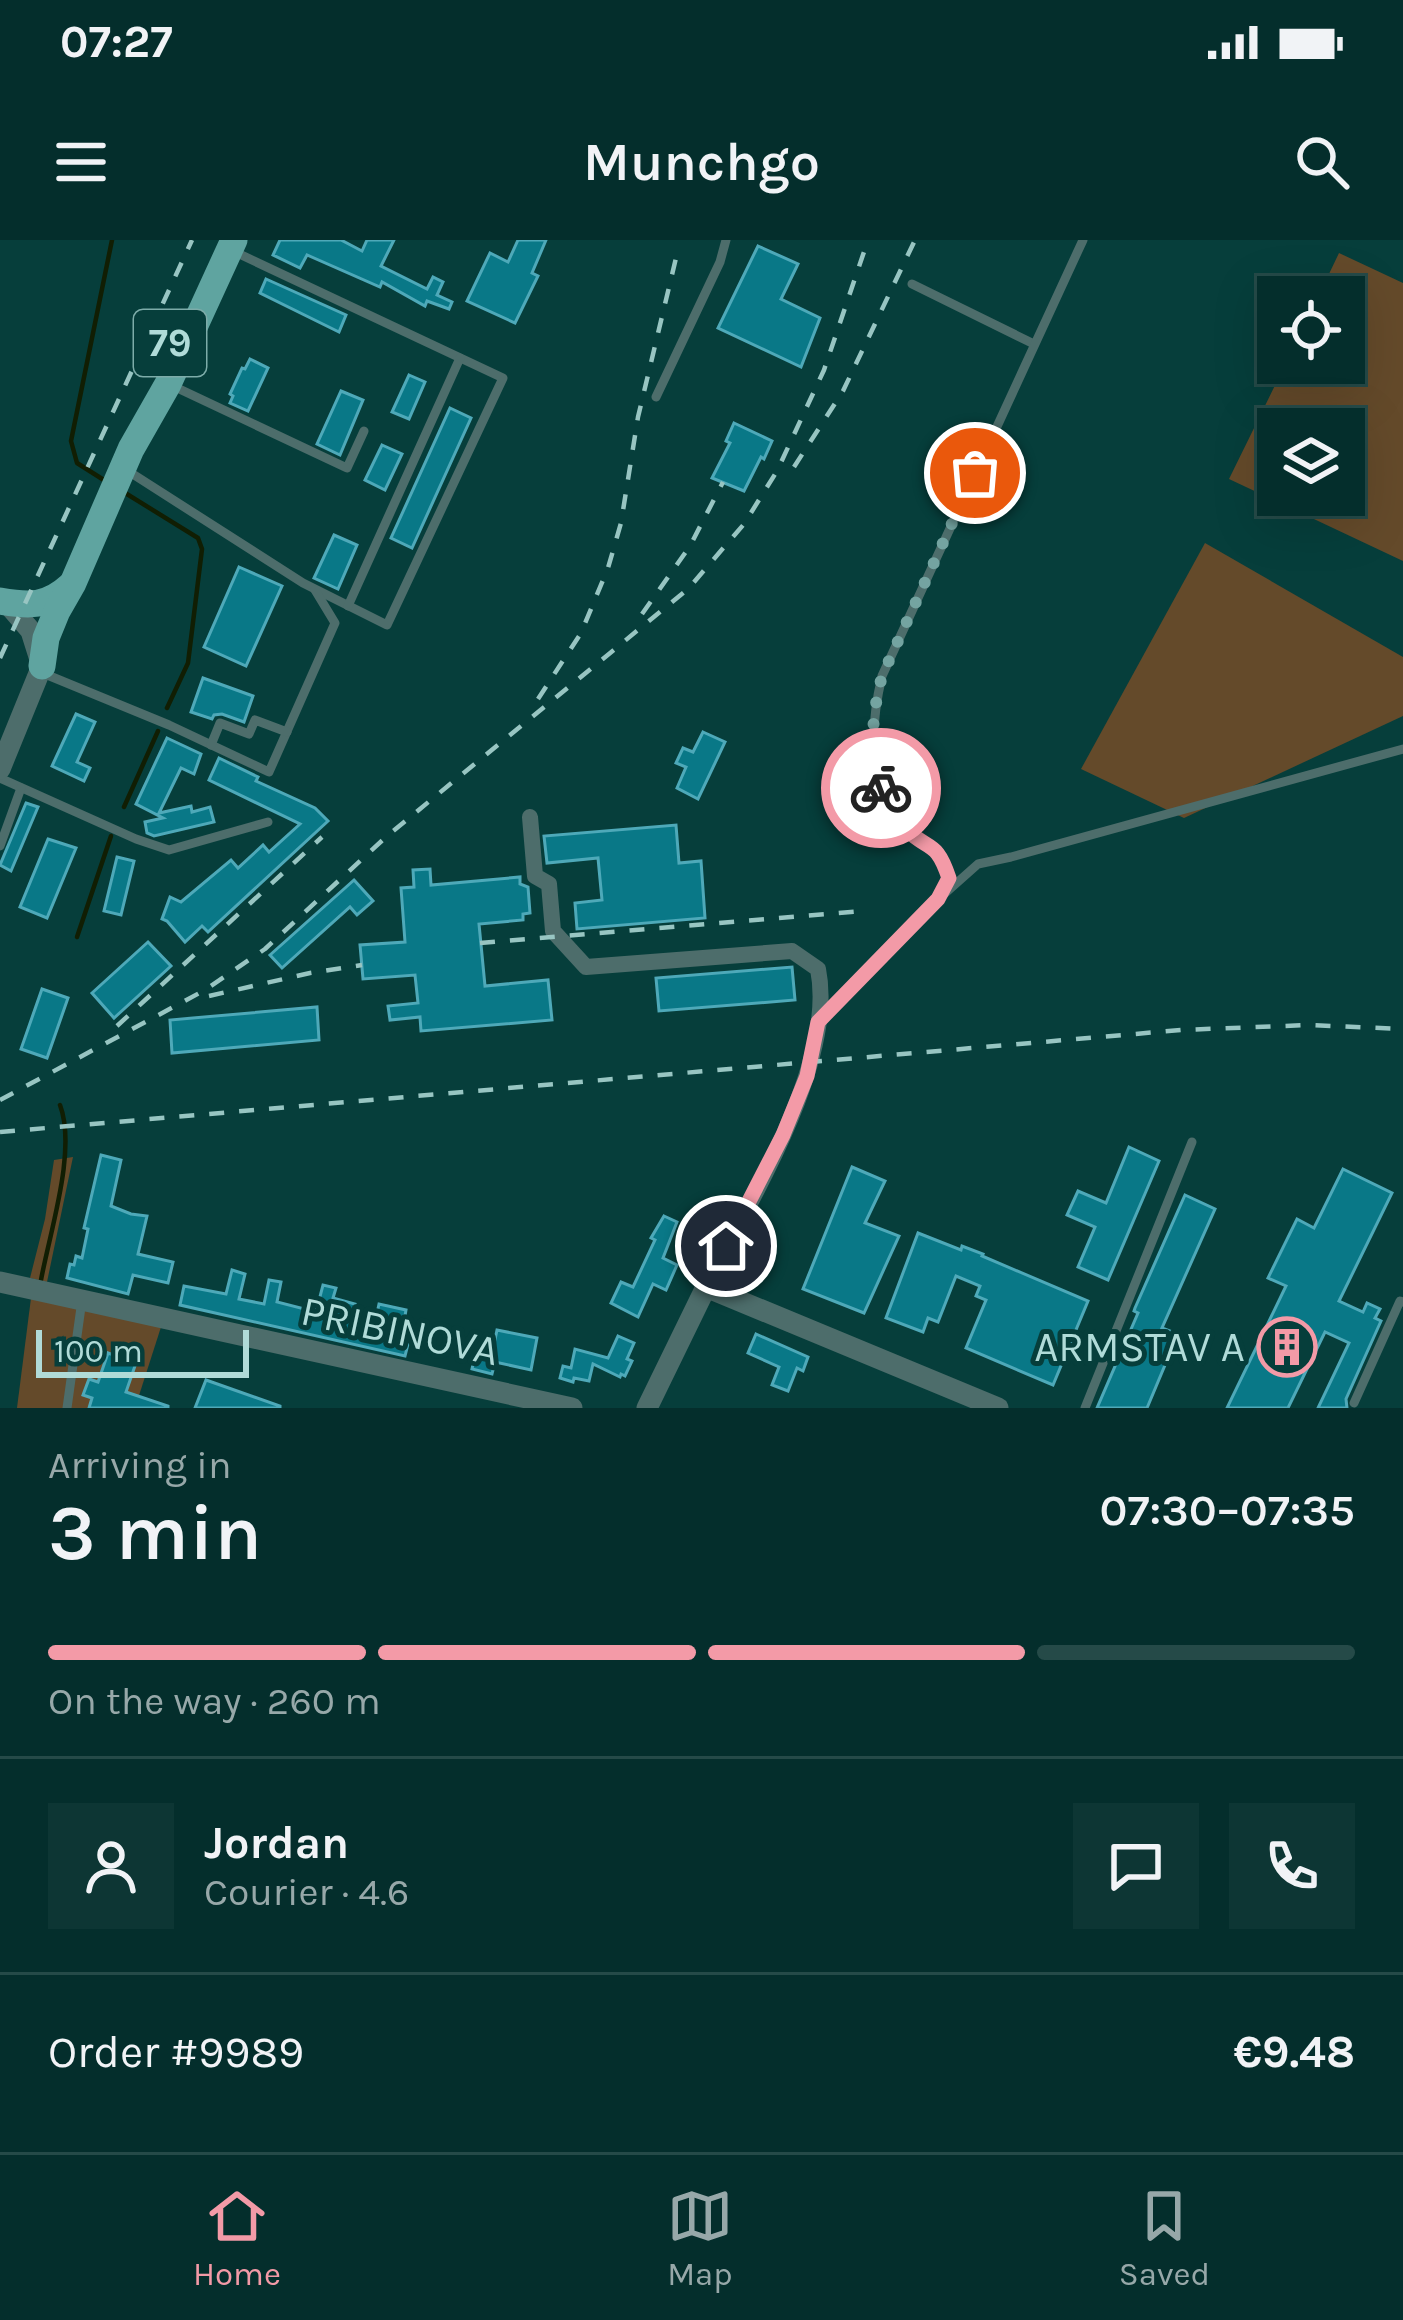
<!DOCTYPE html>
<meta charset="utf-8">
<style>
:root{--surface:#042e2c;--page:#0d3634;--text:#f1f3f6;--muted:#97a8a9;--line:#254a48;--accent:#f39aa7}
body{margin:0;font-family:Karla,sans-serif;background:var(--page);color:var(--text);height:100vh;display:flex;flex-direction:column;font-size:45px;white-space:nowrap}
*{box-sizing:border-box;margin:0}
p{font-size:39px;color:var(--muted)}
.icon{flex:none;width:66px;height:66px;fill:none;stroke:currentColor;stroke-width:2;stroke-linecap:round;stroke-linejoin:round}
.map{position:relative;height:1168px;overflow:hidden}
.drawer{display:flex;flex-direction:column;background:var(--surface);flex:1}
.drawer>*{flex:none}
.tools{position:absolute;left:1257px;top:36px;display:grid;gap:24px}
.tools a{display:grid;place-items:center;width:108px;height:108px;border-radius:0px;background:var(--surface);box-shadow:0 12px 48px #0002,0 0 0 3px var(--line);font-size:60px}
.scale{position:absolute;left:36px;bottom:30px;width:213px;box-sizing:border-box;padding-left:12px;border:6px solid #b0dbd8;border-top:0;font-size:33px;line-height:42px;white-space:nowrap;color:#b0dbd8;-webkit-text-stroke:9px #063e3b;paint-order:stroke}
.pin{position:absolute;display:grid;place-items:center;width:102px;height:102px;color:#fff;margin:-51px;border:6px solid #fff;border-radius:50%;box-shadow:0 3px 12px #0007}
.courier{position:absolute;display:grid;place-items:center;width:120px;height:120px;margin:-60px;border:9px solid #f39aa7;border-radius:50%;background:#fff;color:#222;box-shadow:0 3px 15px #0007}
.summary em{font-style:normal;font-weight:600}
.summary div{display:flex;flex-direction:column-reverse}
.summary{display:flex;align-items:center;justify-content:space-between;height:204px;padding:0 48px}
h1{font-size:78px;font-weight:600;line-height:90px}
.bar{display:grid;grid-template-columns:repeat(4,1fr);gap:18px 12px;align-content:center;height:144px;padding:0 48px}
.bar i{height:15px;border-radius:9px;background:var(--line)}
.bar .selected{background:var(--accent)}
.bar p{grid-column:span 4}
.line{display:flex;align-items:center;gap:30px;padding:0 48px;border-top:3px solid var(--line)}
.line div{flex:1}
.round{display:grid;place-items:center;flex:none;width:126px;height:126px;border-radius:0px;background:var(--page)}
.status{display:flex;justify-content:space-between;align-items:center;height:84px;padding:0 60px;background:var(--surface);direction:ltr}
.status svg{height:33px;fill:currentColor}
header{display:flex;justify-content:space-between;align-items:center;height:156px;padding:0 48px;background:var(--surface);font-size:54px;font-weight:600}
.tabs{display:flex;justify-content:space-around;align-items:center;height:168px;border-top:3px solid var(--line);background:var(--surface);font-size:33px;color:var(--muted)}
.tabs a{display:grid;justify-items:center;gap:6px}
.tabs .selected{color:var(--accent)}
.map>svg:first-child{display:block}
</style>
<div class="status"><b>07:27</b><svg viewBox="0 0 49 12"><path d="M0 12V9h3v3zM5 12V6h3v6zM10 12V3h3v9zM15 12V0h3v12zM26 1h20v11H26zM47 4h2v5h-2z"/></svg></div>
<header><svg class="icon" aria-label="menu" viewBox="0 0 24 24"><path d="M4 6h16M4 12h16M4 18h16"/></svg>Munchgo<svg class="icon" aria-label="search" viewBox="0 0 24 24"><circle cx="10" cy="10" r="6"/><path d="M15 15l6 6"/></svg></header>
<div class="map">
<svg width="1403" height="1168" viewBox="0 0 1403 1168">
<rect width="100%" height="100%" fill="#063e3b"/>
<g fill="#644a2a" fill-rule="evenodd">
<path d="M1339 13 1403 43V321L1229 239 1286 123H1344V57H1318ZM1344 189V255H1278V189Z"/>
<polygon points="1205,303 1403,417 1403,476 1184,578 1081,529"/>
<polygon points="73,917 47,1042 30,1038 45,979 54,920"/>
<polygon points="31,1058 161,1087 135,1168 17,1168"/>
</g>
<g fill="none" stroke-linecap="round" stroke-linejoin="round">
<g stroke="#111e03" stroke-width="4.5">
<polyline points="107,242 77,223 71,201 112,0"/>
<polyline points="122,251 198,298 202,309 188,423 167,468"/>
<polyline points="124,567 158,491"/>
<polyline points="77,697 111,596"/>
<path d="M41 1040C50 991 77 910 60 865"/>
</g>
</g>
<g fill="#097887" stroke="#4ea9b9" stroke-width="3">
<polygon points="280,0 341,0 362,11 367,0 394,0 381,26 427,49 433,37 443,42 437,55 452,62 449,69 427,61 425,66 382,42 380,47 307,15 300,28 273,15"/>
<polygon points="518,0 546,0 532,33 538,36 515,83 467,61 490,13 508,22"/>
<polygon points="758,6 798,24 781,59 820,78 801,127 718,88"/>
<polygon points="266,39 346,75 339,92 260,53"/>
<polygon points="250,119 268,128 248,171 230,163 233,156 230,154 242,128 245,129"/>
<polygon points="409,135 425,142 409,179 392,172"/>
<polygon points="341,151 363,160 340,215 317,204"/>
<polygon points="450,168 471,178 412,308 391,298"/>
<polygon points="734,183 772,201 764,219 761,217 744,251 712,238 730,203 726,201"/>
<polygon points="382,205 402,214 385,250 365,240"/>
<polygon points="334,295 357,305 338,349 314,338"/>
<polygon points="239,327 282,346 246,426 204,407"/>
<polygon points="203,438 253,456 244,482 222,474 214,475 212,479 191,472"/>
<polygon points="76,474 95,482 77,522 90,528 84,541 52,526"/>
<polygon points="703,492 725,502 698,559 677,548 686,527 676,523 683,508 693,512"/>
<polygon points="167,498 201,514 194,534 181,528 159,573 191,566 192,572 210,567 214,582 154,596 147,593 145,582 163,578 136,564"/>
<polygon points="219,518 258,537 256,541 315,568 328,581 208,692 202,686 185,702 167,681 162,679 170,657 181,662 231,620 238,628 263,605 269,612 300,584 209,540"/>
<polygon points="26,563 38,567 11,631 0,625"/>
<polygon points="676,585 679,623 701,621 705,678 577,689 575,663 602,660 598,618 547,623 544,596"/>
<polygon points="48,599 76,608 47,678 20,667"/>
<polygon points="117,617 134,621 121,675 104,671"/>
<polygon points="430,629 431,645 520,637 520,644 528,647 530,673 523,674 523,680 479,684 485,746 548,740 552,780 421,791 420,777 390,780 388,766 418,763 415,735 363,739 360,705 405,702 401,648 414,647 413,630"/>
<polygon points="354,640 373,661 357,675 350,667 282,728 270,715"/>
<polygon points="148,702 171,726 114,778 92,753"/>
<polygon points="792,727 795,760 659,771 656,738"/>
<polygon points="42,749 68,758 47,818 21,809"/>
<polygon points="317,767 319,800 172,813 170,780"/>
<polygon points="1129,907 1159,921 1108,1040 1078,1027 1095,987 1067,975 1078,951 1106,963"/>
<polygon points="101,915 121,920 111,966 131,974 147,976 138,1014 173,1022 168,1043 133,1035 128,1054 67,1038 70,1024 74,1025 76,1016 82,1018 88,989 84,988"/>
<polygon points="852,927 885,941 865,983 899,996 864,1073 803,1049"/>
<polygon points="1343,929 1392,953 1339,1061 1363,1072 1367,1063 1380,1069 1375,1078 1381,1081 1346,1159 1347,1168 1318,1168 1349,1103 1325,1092 1288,1168 1227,1168 1286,1046 1268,1038 1297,979 1314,988"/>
<polygon points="1185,955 1215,969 1162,1088 1178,1094 1147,1168 1097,1168 1138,1073 1134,1071 1135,1068"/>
<polygon points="664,976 677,982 663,1018 677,1025 666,1050 653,1044 638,1077 611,1063 621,1042 633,1047 655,1000 651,998"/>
<polygon points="918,993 961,1010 962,1006 983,1014 982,1016 1088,1061 1053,1145 966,1108 986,1060 976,1056 980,1046 956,1036 938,1082 928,1078 923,1092 886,1078"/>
<polygon points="232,1030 245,1034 239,1059 264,1064 269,1040 281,1042 277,1062 316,1072 323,1045 336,1048 333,1058 355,1064 351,1083 374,1087 379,1064 406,1070 402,1094 410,1096 405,1116 180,1065 184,1046 226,1054"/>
<polygon points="497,1090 537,1098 531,1130 495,1122 492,1134 472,1129 477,1106 493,1109"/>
<polygon points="756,1094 808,1117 803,1131 797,1128 788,1151 772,1145 779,1127 748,1113"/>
<polygon points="618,1096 634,1103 627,1119 632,1121 625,1136 621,1134 620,1137 593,1124 589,1141 574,1138 573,1142 560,1138 563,1126 571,1128 575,1109 608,1118"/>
<polygon points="108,1113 136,1123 126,1152 168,1166 168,1168 89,1168 92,1158 83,1155 89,1139 98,1142"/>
<polygon points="206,1140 280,1166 280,1168 195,1168"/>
</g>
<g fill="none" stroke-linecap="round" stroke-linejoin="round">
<g stroke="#4d6d6b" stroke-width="9">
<polyline points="912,44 1034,104"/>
<polyline points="173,146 347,228 364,191"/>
<polyline points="656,157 720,22 726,0"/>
<polyline points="128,231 303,343 387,385 503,138 235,12"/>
<polyline points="348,366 460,118"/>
<polyline points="40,432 169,485 269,532 335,383 315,350"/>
<polyline points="211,505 220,483 249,494 255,480 287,492"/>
<polyline points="0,538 136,599 169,610 268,582"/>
<polyline points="0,606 21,548"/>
<polyline points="942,656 978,624 1011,617 1403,509"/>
<path d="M822 778 937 659 948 638C937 600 930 612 907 590 865 550 870 487 882 436L1083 0"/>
<polyline points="1354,1163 1400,1061 1403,1062"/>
<polyline points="67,1168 82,1060"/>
<polyline points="1085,1168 1192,902"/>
</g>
<path stroke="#4d6d6b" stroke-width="16" d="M530 577 535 636 549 644 553 691 586 727 792 711 818 729C837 823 748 963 706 1047"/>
<g stroke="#4d6d6b" stroke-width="21">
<polyline points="0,529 42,426 31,391 6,362"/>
<polyline points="0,1042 572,1168"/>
<polyline points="647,1168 706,1047 998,1168"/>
</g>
<g stroke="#5fa4a0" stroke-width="27">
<path d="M0 361C29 366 47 367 70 346"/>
<polyline points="42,426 46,398 57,371 73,343 131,209 168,144 234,0"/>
</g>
<g stroke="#98c5c2" stroke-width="4.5" stroke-dasharray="15 15" stroke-linecap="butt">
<polyline points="794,227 843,151 915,0"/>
<polyline points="642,374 690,306 723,242"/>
<polyline points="0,418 192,0"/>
<polyline points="538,459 581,393 608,328 621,283 638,177 676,18"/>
<polyline points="480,703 864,671"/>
<polyline points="209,756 310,733 362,725"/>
<polyline points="117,786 322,597"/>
<polyline points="0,860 205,750 265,709 387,596 688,349 744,284 777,231 824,130 868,0"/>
<polyline points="0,892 1181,790 1308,785 1403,789"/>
</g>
</g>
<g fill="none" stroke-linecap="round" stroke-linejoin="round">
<path stroke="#74a4a1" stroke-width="12" stroke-dasharray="0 21.6" d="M881 548C870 503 871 480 882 436L975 233"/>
<path stroke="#f39aa7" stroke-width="15" d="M726 1006 783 895 807 836 818 782 938 659 949 638C936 599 929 612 906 589 894 577 888 563 881 548"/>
</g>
<defs>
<symbol id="building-ring" viewBox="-11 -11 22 22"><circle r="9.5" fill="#063e3b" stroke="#f39aa7" stroke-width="1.5"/><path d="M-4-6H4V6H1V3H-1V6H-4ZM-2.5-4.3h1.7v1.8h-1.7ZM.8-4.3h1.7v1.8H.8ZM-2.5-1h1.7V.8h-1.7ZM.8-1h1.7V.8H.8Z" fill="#f39aa7"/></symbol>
</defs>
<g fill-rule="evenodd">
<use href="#building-ring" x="1254" y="1074" width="66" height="66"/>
</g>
<g text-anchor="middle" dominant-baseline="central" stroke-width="10" stroke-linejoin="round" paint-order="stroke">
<rect fill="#063e3b" stroke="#7daca9" stroke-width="3" x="134" y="70" width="72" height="66" rx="9"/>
<g font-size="39" font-weight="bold" fill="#b0dbd8">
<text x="170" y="103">79</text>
</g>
<g font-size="42" fill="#b0dbd8" stroke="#063e3b">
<text transform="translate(400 1091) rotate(12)">PRIBINOVA</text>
</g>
<g font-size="42" fill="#b0dbd8" stroke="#063e3b" text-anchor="end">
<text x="1245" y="1107">ARMSTAV A</text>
</g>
</g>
</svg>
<div class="tools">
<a><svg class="icon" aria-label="locate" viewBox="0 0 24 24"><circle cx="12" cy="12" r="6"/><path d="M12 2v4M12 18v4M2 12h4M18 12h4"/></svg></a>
<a><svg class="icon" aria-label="layers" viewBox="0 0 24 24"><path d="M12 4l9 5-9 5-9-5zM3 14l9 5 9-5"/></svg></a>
</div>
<div class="scale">100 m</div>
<div class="pin" style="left:975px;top:233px;background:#ea580c"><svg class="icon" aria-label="bag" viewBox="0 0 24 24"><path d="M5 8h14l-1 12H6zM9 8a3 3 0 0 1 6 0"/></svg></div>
<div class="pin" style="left:726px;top:1006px;background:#1f2937"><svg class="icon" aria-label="home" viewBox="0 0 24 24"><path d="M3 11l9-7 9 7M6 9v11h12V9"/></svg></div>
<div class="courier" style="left:881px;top:548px"><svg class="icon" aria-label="bike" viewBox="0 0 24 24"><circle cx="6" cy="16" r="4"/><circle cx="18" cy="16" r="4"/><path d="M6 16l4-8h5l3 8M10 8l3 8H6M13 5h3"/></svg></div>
</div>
<section class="drawer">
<div class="summary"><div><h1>3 min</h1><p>Arriving in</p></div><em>07:30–07:35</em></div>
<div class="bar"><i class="selected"></i><i class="selected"></i><i class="selected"></i><i></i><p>On the way · 260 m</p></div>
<div class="line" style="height:216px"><a class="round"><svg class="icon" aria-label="person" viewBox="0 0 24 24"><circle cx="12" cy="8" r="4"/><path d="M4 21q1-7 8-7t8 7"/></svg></a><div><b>Jordan</b><p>Courier · 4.6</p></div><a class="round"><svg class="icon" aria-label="chat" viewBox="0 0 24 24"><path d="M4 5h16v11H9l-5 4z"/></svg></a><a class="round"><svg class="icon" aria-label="phone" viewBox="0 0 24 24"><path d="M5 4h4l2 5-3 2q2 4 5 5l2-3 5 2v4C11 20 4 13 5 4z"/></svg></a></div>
<div class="line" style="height:156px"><div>Order #9989</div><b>€9.48</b></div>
</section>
<nav class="tabs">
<a class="selected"><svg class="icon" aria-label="home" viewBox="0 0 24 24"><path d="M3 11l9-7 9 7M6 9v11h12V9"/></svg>Home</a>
<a><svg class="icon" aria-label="map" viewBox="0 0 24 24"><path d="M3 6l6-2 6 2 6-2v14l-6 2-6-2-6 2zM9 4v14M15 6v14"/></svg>Map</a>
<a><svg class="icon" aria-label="saved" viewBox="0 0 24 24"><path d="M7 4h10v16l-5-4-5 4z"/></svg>Saved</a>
</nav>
